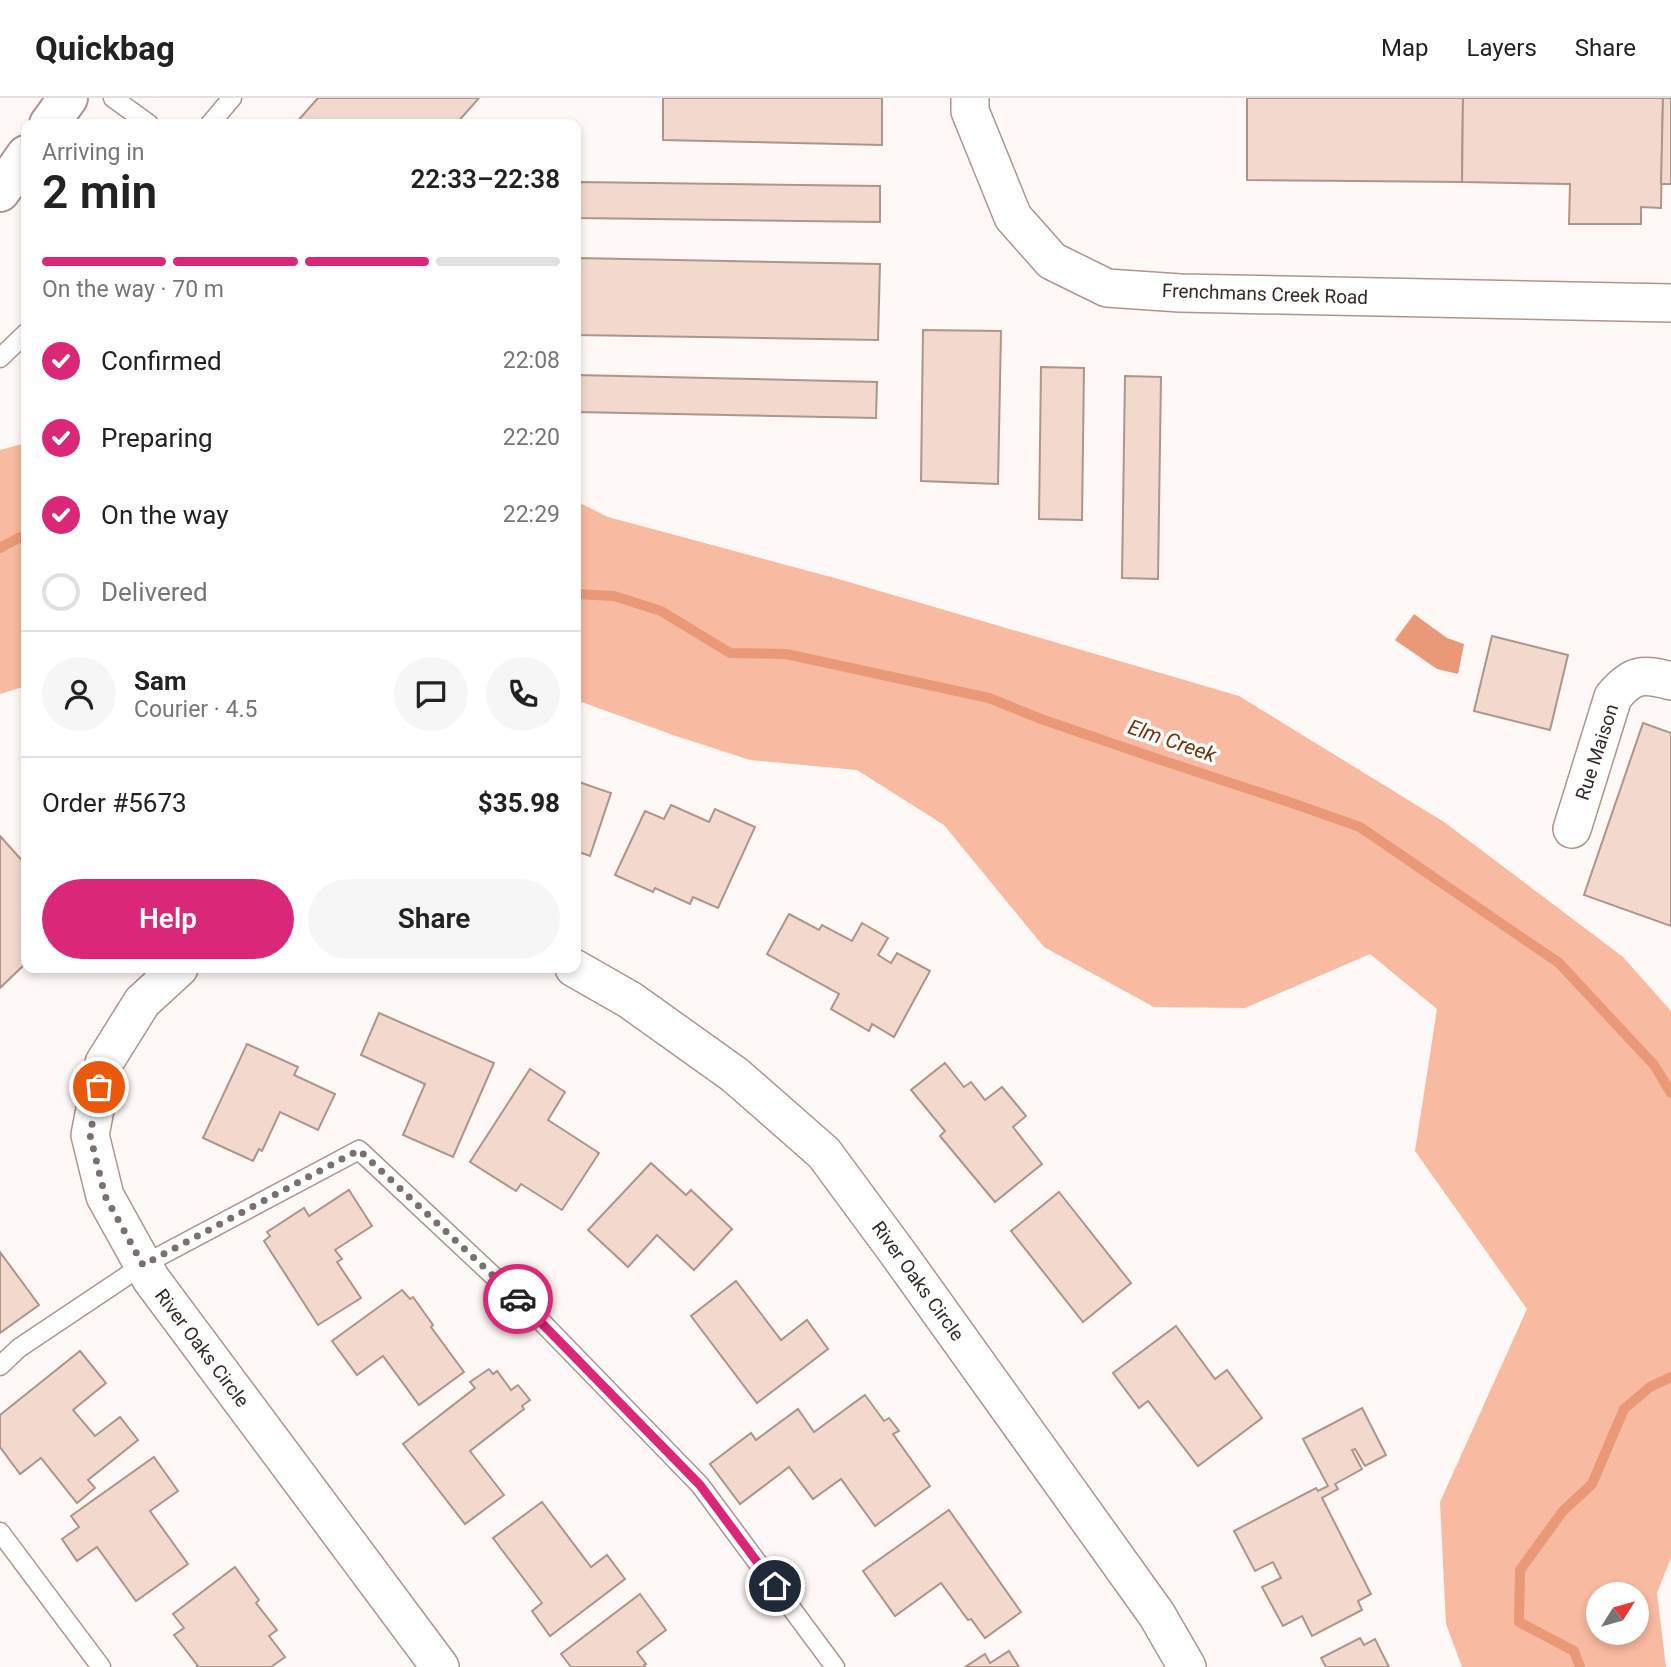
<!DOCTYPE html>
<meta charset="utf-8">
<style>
:root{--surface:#fff;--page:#f6f6f6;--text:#222;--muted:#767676;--line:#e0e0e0;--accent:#db2777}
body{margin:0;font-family:Roboto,sans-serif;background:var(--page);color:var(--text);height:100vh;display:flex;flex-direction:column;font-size:26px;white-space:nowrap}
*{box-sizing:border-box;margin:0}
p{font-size:23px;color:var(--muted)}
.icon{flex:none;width:38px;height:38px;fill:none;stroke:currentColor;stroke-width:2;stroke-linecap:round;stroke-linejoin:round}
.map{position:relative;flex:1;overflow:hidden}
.sheet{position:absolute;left:21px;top:21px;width:560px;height:854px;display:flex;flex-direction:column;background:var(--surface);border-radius:14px;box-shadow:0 4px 10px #0003}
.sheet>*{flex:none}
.needle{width:46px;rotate:53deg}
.buttons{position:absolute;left:1586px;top:1484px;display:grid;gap:14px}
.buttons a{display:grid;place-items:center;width:63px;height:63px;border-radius:50%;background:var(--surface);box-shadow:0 4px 10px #0003;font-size:35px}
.pin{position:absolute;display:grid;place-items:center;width:60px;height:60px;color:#fff;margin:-30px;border:4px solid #fff;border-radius:50%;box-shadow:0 2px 7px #0007}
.courier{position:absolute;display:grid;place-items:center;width:70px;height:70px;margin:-35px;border:5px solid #db2777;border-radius:50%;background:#fff;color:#222;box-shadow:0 2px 9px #0007}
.summary em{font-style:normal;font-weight:600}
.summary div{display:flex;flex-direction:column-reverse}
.summary{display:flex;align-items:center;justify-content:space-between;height:119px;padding:0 21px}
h1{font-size:46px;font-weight:600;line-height:52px}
.bar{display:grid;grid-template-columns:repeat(4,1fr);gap:10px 7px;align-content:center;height:84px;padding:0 21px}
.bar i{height:9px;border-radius:5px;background:var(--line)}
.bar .selected{background:var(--accent)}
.bar p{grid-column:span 4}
.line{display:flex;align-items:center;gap:18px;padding:0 21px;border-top:2px solid var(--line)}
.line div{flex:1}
.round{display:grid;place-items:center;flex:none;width:74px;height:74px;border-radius:37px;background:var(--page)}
ol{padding:0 21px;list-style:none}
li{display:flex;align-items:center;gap:21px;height:77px}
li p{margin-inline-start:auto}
li .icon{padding:7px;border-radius:50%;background:var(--accent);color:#fff;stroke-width:4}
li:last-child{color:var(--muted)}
li i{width:38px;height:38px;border:4px solid var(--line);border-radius:50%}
.cta{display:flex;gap:14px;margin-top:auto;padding:14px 21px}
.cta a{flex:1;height:80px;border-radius:42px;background:var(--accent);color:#fff;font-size:28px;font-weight:600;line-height:80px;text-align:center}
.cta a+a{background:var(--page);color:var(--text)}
header{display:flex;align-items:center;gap:42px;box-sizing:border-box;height:98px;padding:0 35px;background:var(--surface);border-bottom:2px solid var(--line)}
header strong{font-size:33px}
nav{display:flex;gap:38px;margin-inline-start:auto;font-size:24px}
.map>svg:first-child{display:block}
</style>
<header>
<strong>Quickbag</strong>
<nav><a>Map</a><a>Layers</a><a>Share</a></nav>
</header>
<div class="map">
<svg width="1671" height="1569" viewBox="0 0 1671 1569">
<rect width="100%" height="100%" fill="#fef8f6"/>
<g fill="#f8baa0" fill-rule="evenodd">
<polygon points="26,345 26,588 0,596 0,352"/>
<path d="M576 403 608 419 842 482 1239 598 1444 724 1623 859 1671 913V1460L1657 1495 1666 1569H1462L1446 1526 1440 1404 1527 1211 1415 1053 1437 911 1370 856 1245 910 1154 909 1044 849 944 727 857 672 750 662 673 637 576 602ZM1598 1496H1636V1535H1598Z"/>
</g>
<polygon fill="#e99977" points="1414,516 1447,540 1464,546 1458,576 1437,571 1395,542"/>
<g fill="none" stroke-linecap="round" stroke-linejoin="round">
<g stroke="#e99977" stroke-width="10">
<polyline points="0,450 26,436"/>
<polyline points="576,496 614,498 661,513 730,555 786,556 989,600 1041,621 1155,660 1292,705 1360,729 1559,865 1654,967 1671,995"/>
<polyline points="1580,1569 1574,1553 1519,1524 1520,1472 1563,1413 1592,1386 1624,1311 1650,1289 1671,1279"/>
</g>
</g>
<g fill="#f2d8cd" stroke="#ae958b" stroke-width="2">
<polygon points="318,0 479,0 456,26 295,26"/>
<polygon points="663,0 882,0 882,47 663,42"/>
<polygon points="1247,0 1463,0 1462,84 1247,82"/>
<polygon points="1463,0 1663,0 1661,110 1641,109 1641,126 1569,126 1570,86 1462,84"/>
<polygon points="1663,0 1671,0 1671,86 1661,86"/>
<polygon points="579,84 880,88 880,124 579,120"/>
<polygon points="576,160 880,166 878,242 576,237"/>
<polygon points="923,232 1001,233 998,386 921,383"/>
<polygon points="1041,269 1084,270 1082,422 1039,421"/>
<polygon points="576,277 877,284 876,320 576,314"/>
<polygon points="1125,278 1161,279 1158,481 1122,480"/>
<polygon points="1492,538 1568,557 1550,632 1474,613"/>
<polygon points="1643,625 1671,635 1671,828 1584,797"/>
<polygon points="576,683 611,695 590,758 576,753"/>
<polygon points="671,707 709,724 715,711 755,729 718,810 693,799 690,806 655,790 653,794 615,777 645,713 664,721"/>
<polygon points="0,738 26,767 26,865 0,890"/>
<polygon points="789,816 819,832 822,827 852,843 862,825 888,840 878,857 891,865 897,855 930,873 894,939 872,926 869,933 831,911 839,896 767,856"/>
<polygon points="379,915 494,965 453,1059 403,1037 425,986 361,957"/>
<polygon points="247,946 298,969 294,977 335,996 318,1032 280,1014 262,1053 259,1051 253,1063 203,1040"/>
<polygon points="945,965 964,989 971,984 985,1002 1002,989 1026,1018 1013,1029 1042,1066 995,1104 940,1038 945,1033 911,992"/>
<polygon points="530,971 565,994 548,1022 599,1055 562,1112 521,1086 516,1093 470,1064"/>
<polygon points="651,1065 686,1097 691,1092 732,1131 694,1172 657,1137 628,1169 588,1132"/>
<polygon points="349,1092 372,1128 335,1152 342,1161 337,1164 361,1200 318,1227 264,1143 270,1138 267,1134 304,1110 309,1118"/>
<polygon points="1059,1094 1131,1185 1083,1224 1011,1133"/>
<polygon points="0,1154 39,1207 0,1235"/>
<polygon points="736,1183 781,1242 807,1222 828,1251 757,1305 691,1218"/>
<polygon points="402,1192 410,1201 413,1199 433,1227 431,1229 464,1274 419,1307 383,1258 357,1277 332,1243"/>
<polygon points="1176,1228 1215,1281 1227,1272 1262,1320 1198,1368 1148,1303 1139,1310 1113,1275"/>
<polygon points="80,1253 106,1285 73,1312 95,1338 120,1319 138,1342 88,1382 95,1390 77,1405 41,1360 20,1376 0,1349 0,1317"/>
<polygon points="489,1271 493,1276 497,1273 511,1292 518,1287 530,1302 522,1308 524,1311 470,1353 504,1397 465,1426 403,1346 475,1290 470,1284"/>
<polygon points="865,1297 884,1323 889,1320 899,1333 893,1336 930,1388 875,1428 841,1381 813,1401 789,1369 740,1406 710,1366 751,1335 756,1342 798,1311 814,1334"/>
<polygon points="1362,1310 1386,1357 1365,1368 1355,1351 1352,1352 1362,1371 1335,1386 1338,1391 1322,1400 1371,1496 1358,1503 1362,1512 1312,1538 1302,1518 1283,1528 1262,1489 1281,1480 1273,1464 1255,1473 1234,1433 1316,1390 1318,1393 1328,1388 1303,1341"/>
<polygon points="154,1359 178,1393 150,1413 188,1466 136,1503 97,1449 77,1463 62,1441 79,1429 71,1418"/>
<polygon points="542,1404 591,1469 607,1457 625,1481 550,1538 532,1513 542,1505 493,1440"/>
<polygon points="949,1412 1021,1514 985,1540 971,1521 968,1522 941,1485 895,1518 863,1473"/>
<polygon points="235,1469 259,1502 256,1505 277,1532 269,1538 285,1559 271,1569 196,1569 198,1568 174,1537 184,1530 173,1516"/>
<polygon points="640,1496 666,1532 637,1554 646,1566 644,1567 645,1569 571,1569 561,1556"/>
<polygon points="1360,1540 1364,1547 1375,1541 1389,1569 1326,1569 1321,1560"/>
<polygon points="1009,1553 1019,1569 965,1569 985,1556 990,1565"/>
</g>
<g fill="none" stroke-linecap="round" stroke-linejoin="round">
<defs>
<g id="lane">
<polyline points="113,0 149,26"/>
<polyline points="210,26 232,0"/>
<polyline points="0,260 26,235"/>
<polyline points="0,1268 19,1250 143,1167 359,1052 534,1216 700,1387 835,1569"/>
<polyline points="0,1434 101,1569"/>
</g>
<g id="street">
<polyline points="970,0 970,13 1013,119 1052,163 1107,190 1180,195 1671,205"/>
<path d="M1572 731 1613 599C1632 576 1642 575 1671 583"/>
<polyline points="179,870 142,904 104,965 90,1037 105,1098 151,1181 440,1569"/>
<polyline points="574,870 630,902 735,977 824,1055 900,1158 1157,1517 1187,1569"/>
</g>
<g id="secondary">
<polyline points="49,26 68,0"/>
<polyline points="0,94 26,57"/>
</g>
</defs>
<use href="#lane" stroke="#ae958b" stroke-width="21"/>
<use href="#street" stroke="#ae958b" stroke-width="40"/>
<use href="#secondary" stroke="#ae958b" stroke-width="42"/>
<use href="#lane" stroke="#fff" stroke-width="18"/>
<use href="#street" stroke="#fff" stroke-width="37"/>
<use href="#secondary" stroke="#fff" stroke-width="38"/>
</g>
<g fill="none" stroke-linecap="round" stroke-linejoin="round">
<polyline stroke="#7a716e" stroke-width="7" stroke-dasharray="0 12.6" points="99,989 90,1037 105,1098 143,1167 359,1052 518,1201"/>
<polyline stroke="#db2777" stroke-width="9" points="518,1201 700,1387 775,1488"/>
</g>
<g text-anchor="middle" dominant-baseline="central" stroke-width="7" stroke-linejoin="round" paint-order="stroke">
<g font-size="19" fill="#332925" stroke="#fff">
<text transform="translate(1265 196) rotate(2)">Frenchmans Creek Road</text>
<text transform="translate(1597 654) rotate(-72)">Rue Maison</text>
<text transform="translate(918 1183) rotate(54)">River Oaks Circle</text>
<text transform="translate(202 1250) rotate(53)">River Oaks Circle</text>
</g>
<g font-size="21" font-style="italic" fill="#78310c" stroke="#fff">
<text transform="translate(1172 643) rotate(19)">Elm Creek</text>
</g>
</g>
</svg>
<div class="buttons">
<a><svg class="needle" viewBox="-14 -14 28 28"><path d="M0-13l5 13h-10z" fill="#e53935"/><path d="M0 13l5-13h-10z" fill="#767676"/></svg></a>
</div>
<div class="pin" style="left:99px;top:989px;background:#ea580c"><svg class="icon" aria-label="bag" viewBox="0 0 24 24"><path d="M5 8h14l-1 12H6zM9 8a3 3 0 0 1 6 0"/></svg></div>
<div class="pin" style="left:775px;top:1488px;background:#1f2937"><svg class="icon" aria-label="home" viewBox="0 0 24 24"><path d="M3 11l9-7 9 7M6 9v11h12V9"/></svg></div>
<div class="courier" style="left:518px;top:1201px"><svg class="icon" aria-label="car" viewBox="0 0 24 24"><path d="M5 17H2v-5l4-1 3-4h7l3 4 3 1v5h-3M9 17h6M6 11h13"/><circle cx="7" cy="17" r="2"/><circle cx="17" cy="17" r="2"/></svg></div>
<section class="sheet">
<div class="summary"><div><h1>2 min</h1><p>Arriving in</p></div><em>22:33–22:38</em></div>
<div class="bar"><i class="selected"></i><i class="selected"></i><i class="selected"></i><i></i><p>On the way · 70 m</p></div>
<ol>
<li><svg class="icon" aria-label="check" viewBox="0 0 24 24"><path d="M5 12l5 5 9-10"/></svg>Confirmed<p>22:08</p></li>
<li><svg class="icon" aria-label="check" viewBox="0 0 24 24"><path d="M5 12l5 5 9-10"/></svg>Preparing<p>22:20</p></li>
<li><svg class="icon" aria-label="check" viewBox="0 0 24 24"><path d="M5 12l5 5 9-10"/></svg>On the way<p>22:29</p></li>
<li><i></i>Delivered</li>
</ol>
<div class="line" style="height:126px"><a class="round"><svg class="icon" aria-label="person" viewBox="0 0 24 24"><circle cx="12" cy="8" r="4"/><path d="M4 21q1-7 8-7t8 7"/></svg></a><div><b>Sam</b><p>Courier · 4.5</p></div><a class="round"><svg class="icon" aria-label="chat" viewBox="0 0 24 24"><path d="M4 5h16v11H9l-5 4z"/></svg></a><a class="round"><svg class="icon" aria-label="phone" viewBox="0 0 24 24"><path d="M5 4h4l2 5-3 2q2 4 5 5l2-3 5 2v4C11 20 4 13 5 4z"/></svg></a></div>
<div class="line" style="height:91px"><div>Order #5673</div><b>$35.98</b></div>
<div class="cta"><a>Help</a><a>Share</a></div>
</section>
</div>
